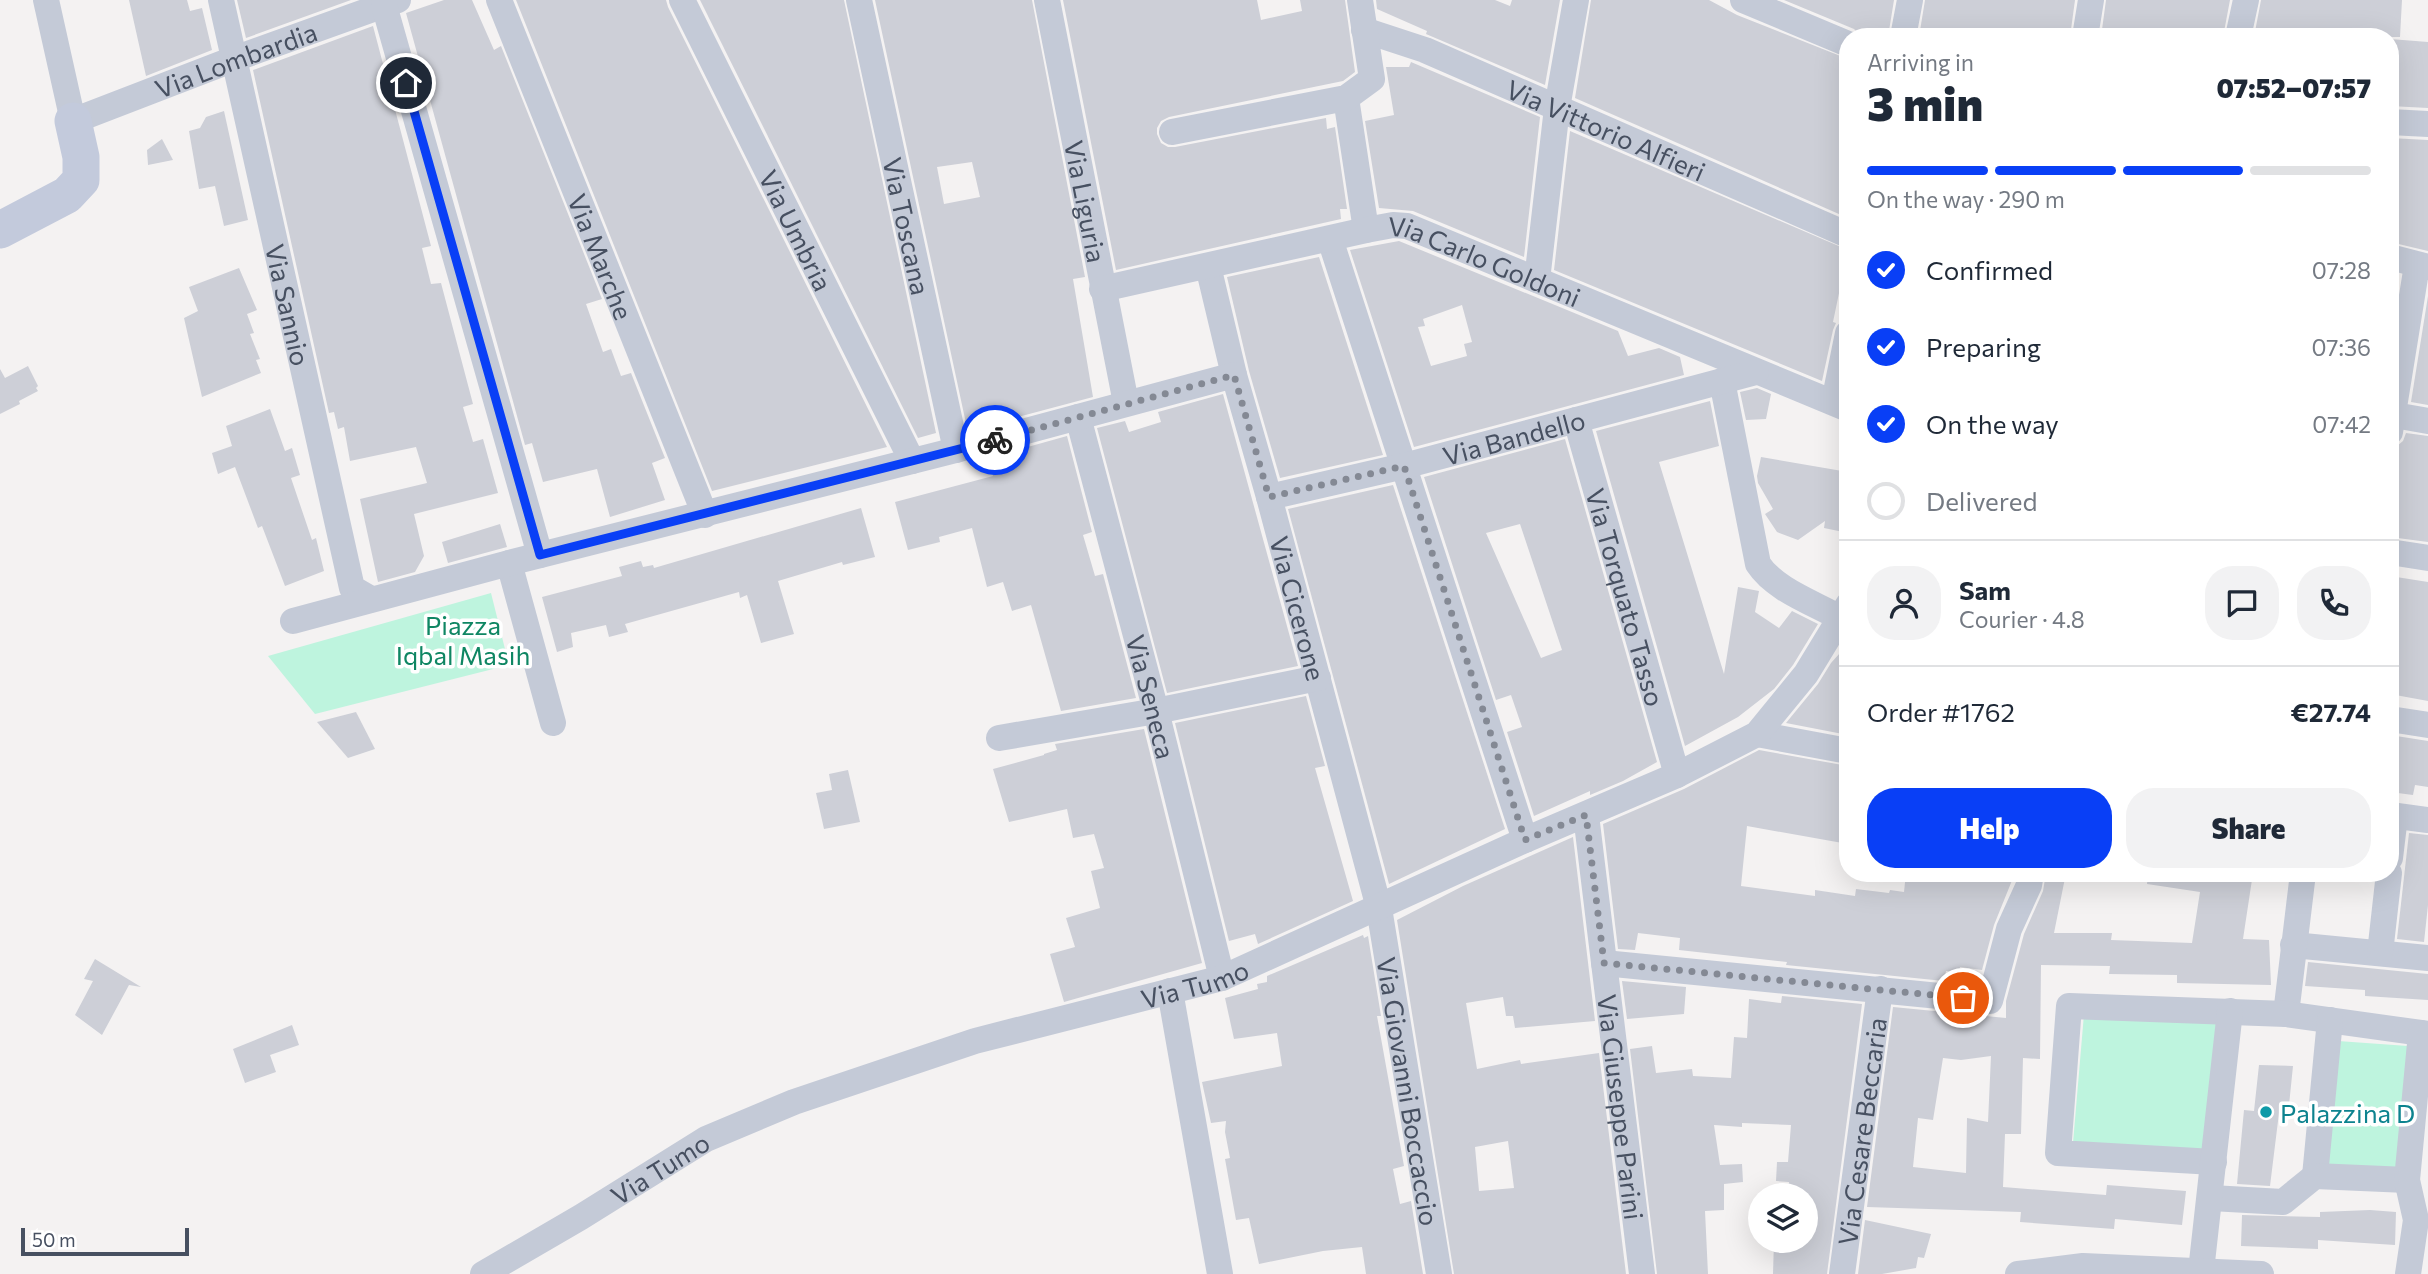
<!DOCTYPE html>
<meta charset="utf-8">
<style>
:root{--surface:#fff;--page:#f2f2f3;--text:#1f2937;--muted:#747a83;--line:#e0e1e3;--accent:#093ff6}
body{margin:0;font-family:Commissioner,sans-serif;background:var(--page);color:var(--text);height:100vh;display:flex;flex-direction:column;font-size:26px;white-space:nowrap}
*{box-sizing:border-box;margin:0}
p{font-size:23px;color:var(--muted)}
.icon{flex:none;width:38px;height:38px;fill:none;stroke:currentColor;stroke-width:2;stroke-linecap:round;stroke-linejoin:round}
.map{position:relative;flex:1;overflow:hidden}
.side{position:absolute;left:1839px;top:28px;width:560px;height:854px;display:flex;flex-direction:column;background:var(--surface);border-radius:28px;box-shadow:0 7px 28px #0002}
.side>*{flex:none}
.fabs{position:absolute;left:1748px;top:1183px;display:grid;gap:14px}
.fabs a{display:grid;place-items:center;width:70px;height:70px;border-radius:50%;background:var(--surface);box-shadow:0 7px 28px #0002;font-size:35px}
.scale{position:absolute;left:21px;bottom:18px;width:168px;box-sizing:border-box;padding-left:7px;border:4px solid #475061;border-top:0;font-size:19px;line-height:24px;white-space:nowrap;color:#475061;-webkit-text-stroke:5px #fff;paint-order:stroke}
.pin{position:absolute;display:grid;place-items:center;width:60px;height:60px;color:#fff;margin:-30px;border:4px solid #fff;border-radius:50%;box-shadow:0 2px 7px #0007}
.courier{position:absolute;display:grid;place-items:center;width:70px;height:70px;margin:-35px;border:5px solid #093ff6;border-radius:50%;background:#fff;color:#222;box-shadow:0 2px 9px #0007}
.headline em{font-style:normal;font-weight:800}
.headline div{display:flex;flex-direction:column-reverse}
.headline{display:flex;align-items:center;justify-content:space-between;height:119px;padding:0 28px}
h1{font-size:46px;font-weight:800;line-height:52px}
.bar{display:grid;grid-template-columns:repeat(4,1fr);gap:10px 7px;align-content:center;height:84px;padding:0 28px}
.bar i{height:9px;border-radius:5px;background:var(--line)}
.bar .on{background:var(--accent)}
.bar p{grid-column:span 4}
.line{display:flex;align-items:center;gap:18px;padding:0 28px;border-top:2px solid var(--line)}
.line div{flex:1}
.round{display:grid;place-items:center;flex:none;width:74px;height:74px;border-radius:28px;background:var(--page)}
ol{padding:0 28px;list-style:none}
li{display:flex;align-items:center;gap:21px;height:77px}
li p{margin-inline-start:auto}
li .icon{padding:7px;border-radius:50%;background:var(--accent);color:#fff;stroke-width:4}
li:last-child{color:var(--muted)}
li i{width:38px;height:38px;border:4px solid var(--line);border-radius:50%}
.cta{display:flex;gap:14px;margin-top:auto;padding:14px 28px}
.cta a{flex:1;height:80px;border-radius:28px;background:var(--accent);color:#fff;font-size:28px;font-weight:800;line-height:80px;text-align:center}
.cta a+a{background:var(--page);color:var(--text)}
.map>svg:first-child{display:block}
</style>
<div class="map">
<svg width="2428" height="1274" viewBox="0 0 2428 1274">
<rect width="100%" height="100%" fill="#f4f2f2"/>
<g fill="#bef4de">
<polygon points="491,593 509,665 315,714 268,656"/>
<polygon points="2084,1014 2217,1018 2203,1155 2073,1143"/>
<polygon points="2338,1041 2408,1046 2399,1170 2328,1164"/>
</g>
<g fill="#cdcfd7" fill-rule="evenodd">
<polygon points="129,0 187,0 190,11 202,8 212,50 146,76"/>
<polygon points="237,0 351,0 246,38"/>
<polygon points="444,0 472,0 494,50 501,46 602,299 586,304 603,352 611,349 621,376 631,373 665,458 652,463 665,500 610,517 597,469 543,482 532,443 525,445 406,13"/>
<polygon points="516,0 666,0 668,7 887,447 712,491"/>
<polygon points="700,0 844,0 936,433 918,438"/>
<path d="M875 0H1032L1085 277 1073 279 1093 397 980 427V425L967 428ZM972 162 980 197 944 204 937 167Z"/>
<polygon points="1063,0 1257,0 1261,20 1302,11 1300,0 1345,0 1355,72 1343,81 1169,117 1161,121 1157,128 1157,134 1161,143 1168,147 1175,147 1326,118 1327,129 1335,127 1347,209 1340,209 1341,219 1116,270"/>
<polygon points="1376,0 1495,0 1510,6 1512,0 1560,0 1545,85 1426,34 1427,31 1377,9"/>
<polygon points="1591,0 1709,0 1737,15 1848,59 1848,218 1575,98"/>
<polygon points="1784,0 1894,0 1888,37 1862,37 1854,29"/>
<polygon points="1925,0 2075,0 2070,37 1919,37"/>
<polygon points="2106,0 2230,0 2223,37 2178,37 2146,33 2146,37 2101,37"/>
<polygon points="2261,0 2402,0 2400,37 2308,37 2308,35 2274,32 2272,37 2254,37"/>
<polygon points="373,26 431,246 422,248 431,284 441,283 473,404 463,407 473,442 483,439 498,493 414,514 424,556 415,572 378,582 360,499 427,483 416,447 350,461 344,427 338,429 334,412 329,413 253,70"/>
<polygon points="2390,39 2428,42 2428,108 2390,106"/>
<polygon points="1411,62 1540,117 1524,257 1413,211 1379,208 1365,121 1394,115 1386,67 1409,67"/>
<polygon points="224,111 248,220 224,226 215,186 199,189 189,131 200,128 206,117"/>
<polygon points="1570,131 1848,250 1833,322 1836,323 1833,330 1822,381 1554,270"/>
<polygon points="2390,138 2428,140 2428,251 2390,242"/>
<polygon points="162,139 173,160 148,165 147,150"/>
<path d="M1399 241 1618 331 1628 356 1659 348 1680 357 1684 375 1414 447 1350 250ZM1462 305 1472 342 1464 344 1467 356 1431 366 1418 327 1425 326 1423 319Z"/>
<polygon points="1319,257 1383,455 1280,478 1249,371 1227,277"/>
<polygon points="239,268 257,310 247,314 254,333 250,334 260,359 256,360 261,373 202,397 184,318 198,311 189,287"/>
<polygon points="2390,273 2399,276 2390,330"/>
<polygon points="2428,296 2428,405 2411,402"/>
<polygon points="28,366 38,386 36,388 38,391 19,401 20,404 0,414 0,369 5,378"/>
<polygon points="1757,388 1771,394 1766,419 1746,420 1740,392"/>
<polygon points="1223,394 1298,666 1167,693 1097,428 1125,421 1129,432 1161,422 1158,412"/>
<polygon points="1710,401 1719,446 1659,462 1724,674 1738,587 1759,591 1755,612 1779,628 1792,611 1818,624 1793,665 1774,689 1738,717 1685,746 1596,431"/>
<polygon points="270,409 285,451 292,448 300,475 291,478 312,540 316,538 324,571 285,586 262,526 258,528 235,467 218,474 212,453 232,446 226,426"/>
<polygon points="2406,433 2428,436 2428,542 2390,537 2390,482 2397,446 2403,441"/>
<polygon points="1067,436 1092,532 1083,535 1095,576 1103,574 1136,698 1061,711 1031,605 1012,611 1003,582 987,587 972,528 939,537 940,542 908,550 895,502 993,476 988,458"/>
<path d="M1565 439 1657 762 1623 781 1590 795V791L1534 816 1507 732 1522 727 1511 695 1496 700 1424 477ZM1520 524 1562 650 1541 658 1486 533Z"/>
<polygon points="1761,457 1848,472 1848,533 1824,528 1825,521 1798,540 1777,532 1765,514 1773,509 1758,483 1757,476"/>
<polygon points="1393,485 1505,829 1389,884 1288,509"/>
<polygon points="861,508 875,557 843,565 842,562 778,581 794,634 761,643 747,595 740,598 739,592 625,624 628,632 609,637 606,625 571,633 573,647 557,652 542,597 622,576 619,567 641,561 643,567 653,565 654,568"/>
<polygon points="500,524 507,547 448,563 442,542"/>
<polygon points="2390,576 2428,582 2428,701 2390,694 2392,615 2390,615"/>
<polygon points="1848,644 1848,735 1786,723 1818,684 1831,663"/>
<polygon points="1306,696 1325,766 1315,768 1353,901 1258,944 1255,934 1229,941 1175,723"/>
<polygon points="356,712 375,749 348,758 317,722"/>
<polygon points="1144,729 1202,963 1064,1002 1050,954 1075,947 1066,918 1100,908 1091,871 1104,868 1094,834 1073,838 1067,809 1009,822 993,769 1044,755 1044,754 1057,750 1055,744"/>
<polygon points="2390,735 2428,741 2428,787 2415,785 2413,795 2390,792"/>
<polygon points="1759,750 1848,766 1848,844 1747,826 1741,886 1815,896 1815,890 1855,896 1856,889 1889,893 1890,890 1904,892 1906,873 2015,873 1994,925 1982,970 1960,967 1959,972 1946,971 1944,981 1786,965 1787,962 1679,950 1680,938 1638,933 1635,950 1618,949 1603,824 1684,789"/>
<polygon points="848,770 860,822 824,829 816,793 832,790 829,774"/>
<polygon points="2409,833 2428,835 2428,905 2424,942 2397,939"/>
<path d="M1573 837 1595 1021 1515 1028 1513 1016H1506L1503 997 1466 1003 1477 1069 1520 1060 1521 1064 1599 1053 1626 1274H1454L1397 920 1463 886ZM1508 1141 1514 1188 1479 1191 1475 1147Z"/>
<path d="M2046 873H2066L2054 933H2112L2111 940 2192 943 2200 892 2147 884 2148 873H2253L2243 939 2269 940 2271 985 2177 983V975L2109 974 2110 966 2041 965 2040 1059 2023 1058 2021 1134H2005L2003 1187 2106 1195 2107 1185 2186 1191 2182 1225 2115 1219 2114 1229 2020 1222 2021 1212 1867 1207 1893 1007 2006 1018V1001L2024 934 2043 891ZM1991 1056 1988 1122 1967 1118 1966 1173 1913 1167 1918 1118 1933 1120 1943 1058 1961 1060Z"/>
<polygon points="1363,935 1364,938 1368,936 1381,1016 1377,1016 1404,1166 1393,1169 1400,1204 1411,1201 1423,1274 1366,1274 1362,1247 1323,1251 1259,1264 1249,1218 1236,1220 1225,1159 1230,1158 1225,1132 1226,1121 1211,1123 1202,1082 1282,1066 1277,1033 1234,1039 1225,998 1258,989 1257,984 1267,982 1267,976"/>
<polygon points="95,959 141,987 129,985 102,1035 75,1015 93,981 84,979"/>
<polygon points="2308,962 2428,974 2428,1000 2365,996 2365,990 2305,986"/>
<polygon points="1622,981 1686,987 1684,1014 1627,1019"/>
<polygon points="1782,996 1862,1004 1827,1274 1773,1274 1774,1241 1806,1241 1806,1195 1788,1195 1789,1182 1776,1181 1777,1162 1788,1162 1791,1125 1742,1123 1742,1127 1714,1125 1720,1165 1742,1164 1743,1182 1724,1184 1724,1210 1705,1211 1708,1274 1657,1274 1630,1049 1652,1046 1656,1073 1692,1069 1693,1076 1731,1078 1734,1037 1747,1038 1749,999 1781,1003"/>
<polygon points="292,1025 299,1045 270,1055 276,1072 245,1083 233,1049"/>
<polygon points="2259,1065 2293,1066 2288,1115 2279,1113 2270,1186 2237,1184 2244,1110 2254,1111"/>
<polygon points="2370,1210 2396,1212 2395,1245 2318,1240 2318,1249 2241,1246 2242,1215 2320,1217 2320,1212"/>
<polygon points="1865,1220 1931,1234 1924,1258 1918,1257 1916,1268 1882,1274 1858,1274"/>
</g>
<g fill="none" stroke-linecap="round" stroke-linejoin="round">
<g stroke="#c4cad7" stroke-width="26">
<path id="s1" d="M46 0 73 121 234 59 398 0"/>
<path id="s2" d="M221 0 352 588 371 599"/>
<path id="s3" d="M499 0 705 515"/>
<path id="s4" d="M682 0 912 461"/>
<path id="s5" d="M859 0 956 450"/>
<path id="s6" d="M1047 0 1126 403"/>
<polyline points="1743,0 1848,44"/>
<polyline points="384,5 540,555"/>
<path id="s7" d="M1364 30 1425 50 1848 235"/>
<polyline points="1903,37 1910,0"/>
<polyline points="2085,37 2091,0"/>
<polyline points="2238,37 2246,0"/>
<polyline points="1346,98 1366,230"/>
<polyline points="2390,122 2428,124"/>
<polyline points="1172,132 1346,98 1372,79 1360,0"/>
<polyline points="1330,239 1525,840"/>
<polyline points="2390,257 2428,267"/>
<path id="s8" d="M1208 266 1234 375 1269 497 1379 908 1439 1274"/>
<polyline points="1537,280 1557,108 1576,0"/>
<path id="s9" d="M1102 289 1366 230 1393 225 1407 226 1848 409"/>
<path d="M1722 381 1758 564C1775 590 1814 603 1840 618"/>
<polyline points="1834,402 1848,333"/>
<polyline points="2394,415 2428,421"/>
<path id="s10" d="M1078 417 1156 711 1222 978"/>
<path id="s11" d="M1576 420 1677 775"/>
<polyline points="2390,432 2417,265"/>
<path id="s12" d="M1269 497 1404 466 1756 372"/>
<polyline points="2390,552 2428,558"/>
<polyline points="509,563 553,723"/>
<polyline points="293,621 509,563 956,450 1234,375"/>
<polyline points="2390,719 2428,725"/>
<polyline points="1757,734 1848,751"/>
<polyline points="999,738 1156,711 1318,678"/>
<path id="s13" d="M1586 815 1642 1274"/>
<polyline points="2390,815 2428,820"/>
<polyline points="2390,858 2395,816"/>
<polyline points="2293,945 2428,958"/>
<polyline points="2380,953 2389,873"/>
<polyline points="1604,963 1990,1001 2009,929 2029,885 2031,873"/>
<polyline points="1170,991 1220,1274"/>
<polyline points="2286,1014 2303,873"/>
<polyline points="2214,1162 2058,1153 2069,1006 2286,1014 2428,1034"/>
<polyline points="2315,1176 2330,1020"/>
<polyline points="2211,1198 2283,1202 2315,1176 2407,1180"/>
<polyline points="2201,1271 2230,1011"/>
<path id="s14" d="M483 1274 581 1217 706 1139 794 1102 975 1041 1222 978 1525 840 1677 775 1757 734 1806 674 1848 605"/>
<path id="s15" d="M1842 1274 1880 989"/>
<polyline points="2018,1274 2083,1266 2261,1274"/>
<polyline points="2408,1274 2416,1220 2407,1180 2421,1033"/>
</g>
<polyline stroke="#c3cadc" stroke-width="37" points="0,230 67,195 81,180 81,157 73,121"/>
</g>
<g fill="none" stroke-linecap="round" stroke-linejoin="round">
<polyline stroke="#848994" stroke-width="7" stroke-dasharray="0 12.6" points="995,440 1234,375 1269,497 1404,466 1525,840 1586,815 1604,963 1963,998"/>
<polyline stroke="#093ff6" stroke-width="9" points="406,83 540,555 995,440"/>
</g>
<circle fill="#0f9aa8" stroke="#fff" stroke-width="2.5" cx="2266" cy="1112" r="7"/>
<g text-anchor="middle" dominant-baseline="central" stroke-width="7" stroke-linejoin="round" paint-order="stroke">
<g font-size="26" fill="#475061" stroke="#fff">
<text stroke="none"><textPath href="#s1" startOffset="298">Via Lombardia</textPath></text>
<text stroke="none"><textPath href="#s7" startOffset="262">Via Vittorio Alfieri</textPath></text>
<text stroke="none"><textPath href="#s6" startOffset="205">Via Liguria</textPath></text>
<text stroke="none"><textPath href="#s5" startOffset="231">Via Toscana</textPath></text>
<text stroke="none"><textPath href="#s4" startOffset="257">Via Umbria</textPath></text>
<text stroke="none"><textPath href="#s3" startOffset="276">Via Marche</textPath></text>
<text stroke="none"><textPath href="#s9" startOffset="396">Via Carlo Goldoni</textPath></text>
<text stroke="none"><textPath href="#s2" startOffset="312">Via Sannio</textPath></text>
<text stroke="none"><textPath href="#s12" startOffset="252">Via Bandello</textPath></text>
<text stroke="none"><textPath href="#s11" startOffset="184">Via Torquato Tasso</textPath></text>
<text stroke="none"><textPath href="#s8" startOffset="354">Via Cicerone</textPath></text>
<text stroke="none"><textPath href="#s10" startOffset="289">Via Seneca</textPath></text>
<text stroke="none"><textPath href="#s14" startOffset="774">Via Tumo</textPath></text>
<text stroke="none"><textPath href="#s8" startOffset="850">Via Giovanni Boccaccio</textPath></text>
<text stroke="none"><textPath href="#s13" startOffset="294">Via Giuseppe Parini</textPath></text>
<text stroke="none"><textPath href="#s15" startOffset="144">Via Cesare Beccaria</textPath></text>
<text stroke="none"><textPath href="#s14" startOffset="206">Via Tumo</textPath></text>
</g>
<g font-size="26" fill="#0f8663" stroke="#fff">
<text x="463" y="624">Piazza<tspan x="463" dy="30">Iqbal Masih</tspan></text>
</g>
<g font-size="26" fill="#0d838f" stroke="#fff" text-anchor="start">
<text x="2280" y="1112">Palazzina D</text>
</g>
</g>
</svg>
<div class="fabs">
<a><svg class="icon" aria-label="layers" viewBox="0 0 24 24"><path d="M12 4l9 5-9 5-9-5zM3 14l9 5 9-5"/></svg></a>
</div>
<div class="scale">50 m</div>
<div class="pin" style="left:1963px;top:998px;background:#ea580c"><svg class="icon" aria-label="bag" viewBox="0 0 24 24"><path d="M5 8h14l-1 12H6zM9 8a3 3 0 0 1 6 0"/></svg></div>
<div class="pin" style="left:406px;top:83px;background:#1f2937"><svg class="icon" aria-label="home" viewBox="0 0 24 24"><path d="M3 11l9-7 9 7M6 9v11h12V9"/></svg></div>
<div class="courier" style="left:995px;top:440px"><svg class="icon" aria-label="bike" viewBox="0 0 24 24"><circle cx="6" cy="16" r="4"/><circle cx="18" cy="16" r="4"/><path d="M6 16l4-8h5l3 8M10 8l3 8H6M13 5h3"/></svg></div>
<section class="side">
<div class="headline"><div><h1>3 min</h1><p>Arriving in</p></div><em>07:52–07:57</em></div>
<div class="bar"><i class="on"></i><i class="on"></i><i class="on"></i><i></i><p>On the way · 290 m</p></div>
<ol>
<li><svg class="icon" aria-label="check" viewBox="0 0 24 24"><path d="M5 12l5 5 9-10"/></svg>Confirmed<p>07:28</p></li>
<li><svg class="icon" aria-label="check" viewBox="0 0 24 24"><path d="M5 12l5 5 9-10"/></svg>Preparing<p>07:36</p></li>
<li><svg class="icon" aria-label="check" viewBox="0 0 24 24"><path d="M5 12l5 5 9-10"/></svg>On the way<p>07:42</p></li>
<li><i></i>Delivered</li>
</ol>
<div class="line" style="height:126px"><a class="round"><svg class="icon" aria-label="person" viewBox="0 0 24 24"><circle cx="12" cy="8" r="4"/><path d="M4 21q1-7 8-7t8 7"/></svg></a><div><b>Sam</b><p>Courier · 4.8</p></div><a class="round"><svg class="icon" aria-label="chat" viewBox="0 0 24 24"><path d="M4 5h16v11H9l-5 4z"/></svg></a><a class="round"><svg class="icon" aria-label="phone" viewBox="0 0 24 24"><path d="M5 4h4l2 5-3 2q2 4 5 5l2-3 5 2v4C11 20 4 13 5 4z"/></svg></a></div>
<div class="line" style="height:91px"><div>Order #1762</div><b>€27.74</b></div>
<div class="cta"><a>Help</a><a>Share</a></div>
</section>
</div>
